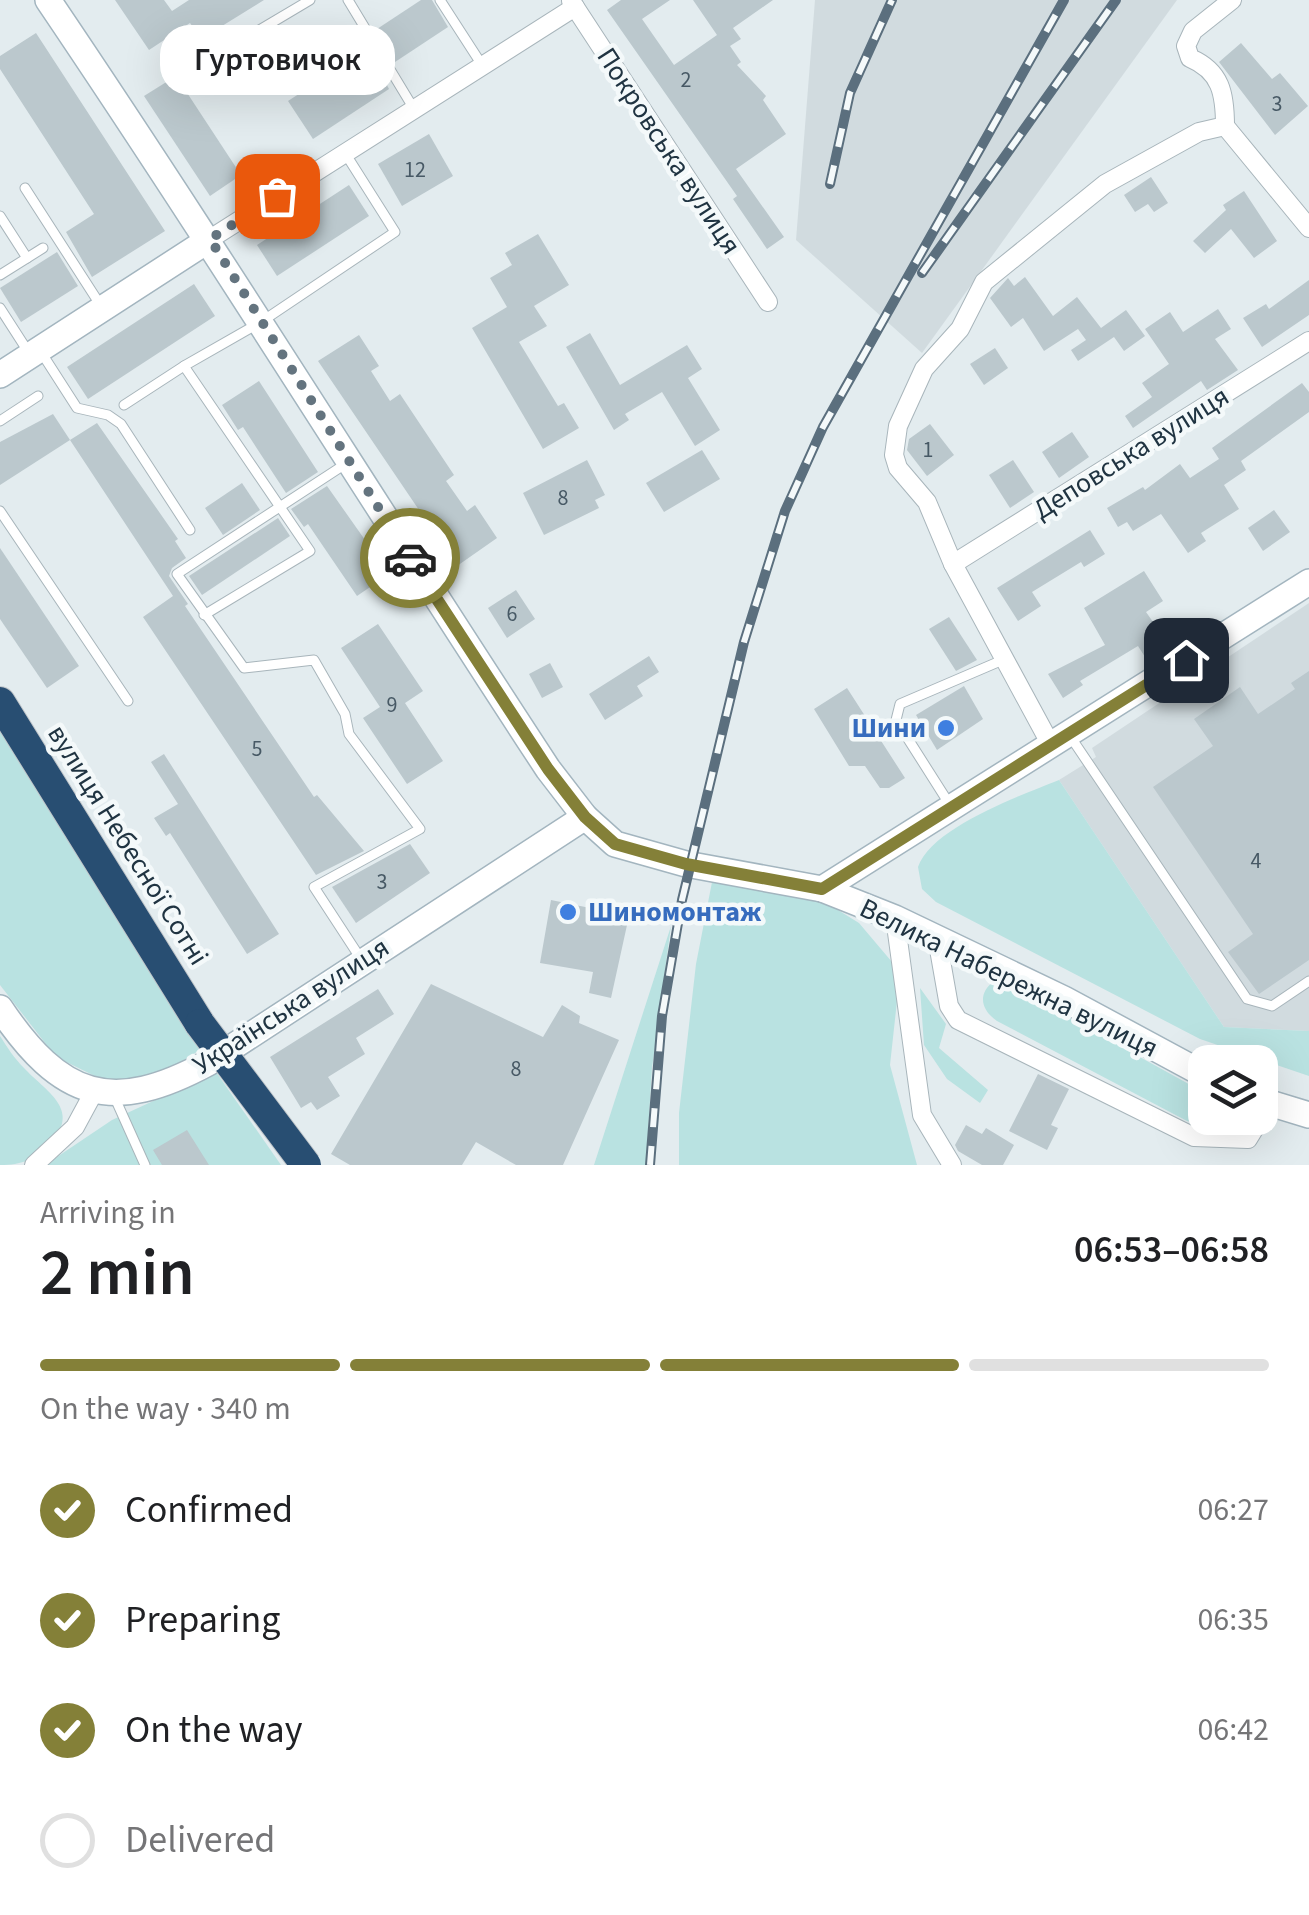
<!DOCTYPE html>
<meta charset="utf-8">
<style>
:root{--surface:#fff;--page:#f6f6f6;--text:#202124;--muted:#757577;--line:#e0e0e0;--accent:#848038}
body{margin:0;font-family:"Source Sans 3",sans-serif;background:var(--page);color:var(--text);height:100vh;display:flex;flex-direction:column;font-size:38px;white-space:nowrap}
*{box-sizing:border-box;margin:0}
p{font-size:32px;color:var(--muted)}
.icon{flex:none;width:55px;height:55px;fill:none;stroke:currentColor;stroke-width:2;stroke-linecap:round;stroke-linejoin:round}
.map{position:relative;height:1165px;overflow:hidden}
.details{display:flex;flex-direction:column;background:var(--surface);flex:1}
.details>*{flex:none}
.tools{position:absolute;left:1188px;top:1045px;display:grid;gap:20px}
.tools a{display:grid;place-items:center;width:90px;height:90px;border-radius:20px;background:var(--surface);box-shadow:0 10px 40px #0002;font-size:50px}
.pin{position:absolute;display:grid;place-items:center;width:85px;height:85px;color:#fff;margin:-42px;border-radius:20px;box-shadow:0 5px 15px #0006}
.courier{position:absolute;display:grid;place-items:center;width:100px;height:100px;margin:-50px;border:8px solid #848038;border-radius:50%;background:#fff;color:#222;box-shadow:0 2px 12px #0007}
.bubble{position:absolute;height:70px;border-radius:30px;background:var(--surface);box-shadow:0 10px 40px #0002;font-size:32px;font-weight:600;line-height:70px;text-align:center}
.head em{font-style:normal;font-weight:600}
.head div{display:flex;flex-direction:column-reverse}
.head{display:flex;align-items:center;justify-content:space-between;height:170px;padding:0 40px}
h1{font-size:65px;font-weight:600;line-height:75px}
.bar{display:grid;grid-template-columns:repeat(4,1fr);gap:15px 10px;align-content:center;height:120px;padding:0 40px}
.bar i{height:12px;border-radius:8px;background:var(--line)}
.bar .selected{background:var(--accent)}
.bar p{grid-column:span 4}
ol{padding:0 40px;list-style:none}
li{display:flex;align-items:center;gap:30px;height:110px}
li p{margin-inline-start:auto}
li .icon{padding:10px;border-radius:50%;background:var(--accent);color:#fff;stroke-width:4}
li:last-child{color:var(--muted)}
li i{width:55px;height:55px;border:5px solid var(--line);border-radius:50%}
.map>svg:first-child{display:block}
</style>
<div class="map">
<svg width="1309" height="1165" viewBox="0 0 1309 1165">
<rect width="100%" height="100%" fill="#e3ecef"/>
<g fill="#d1dbdf">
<polygon points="815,0 1177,0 922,353 796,240"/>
<polygon points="1309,603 1309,1031 1224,1027 1059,780 1096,757 1092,748"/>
</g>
<g fill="#b9e2e1">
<polygon points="0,730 203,1048 173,1067 132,1081 101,1079 56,1057 0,985"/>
<path d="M1059 780 1224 1027 1309 1031V1076L1200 1039 936 902 922 889 918 867C932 827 1022 795 1059 780Z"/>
<polygon points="713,877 812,894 859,923 892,962 897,1001 890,1065 917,1165 679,1165 679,1113 696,964"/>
<polygon points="671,926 652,1068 646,1165 594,1165"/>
<path d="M994 981 1004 982 1205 1093V1118H1209L1200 1124 1187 1121 997 1021C981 1010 977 994 994 981Z"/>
<polygon points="920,988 946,1024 939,1048 988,1090 980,1103 947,1079 924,1045"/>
<path d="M0 1036C7 1047 14 1058 24 1068 44 1090 84 1110 49 1144 32 1160 23 1165 0 1165Z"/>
<polygon points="216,1072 281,1165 45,1165 112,1120"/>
</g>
<g fill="#bbc8cd">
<polygon points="115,0 164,0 172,11 189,0 264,0 201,39 190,23 149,50"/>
<polygon points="421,0 432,0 448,27 395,62 377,29"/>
<polygon points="621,0 670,0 642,19 674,65 717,35 693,0 773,0 733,28 741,39 730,46 741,62 737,65 766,96 763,100 786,134 736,169 784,237 767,249 733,199 737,196 607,10"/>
<polygon points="36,33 165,231 92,277 66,232 94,214 0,69 0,56"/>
<polygon points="1241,43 1272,79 1280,73 1308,106 1275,135 1219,62"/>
<polygon points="368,49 389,89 313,139 288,101"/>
<polygon points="176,76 241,175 210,196 144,96"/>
<polygon points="429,134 453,176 402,206 378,164"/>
<polygon points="1151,177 1168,203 1154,212 1148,204 1135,212 1124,195"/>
<polygon points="349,185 369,216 277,276 257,245"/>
<polygon points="1244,191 1277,241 1254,258 1231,229 1205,253 1193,241 1226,210 1223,205"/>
<polygon points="538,234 569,285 534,306 547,326 519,342 558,406 564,403 579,428 543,449 472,328 507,307 490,278 512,265 505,253"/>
<polygon points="57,252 78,286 21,322 0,288"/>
<polygon points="1025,277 1053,316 1077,297 1101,328 1126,310 1145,336 1124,351 1114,337 1078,361 1071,350 1086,340 1078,329 1044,351 1023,318 1011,327 990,298 1008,278 1014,286"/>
<polygon points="1309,280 1309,315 1262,347 1243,318 1266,304 1269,309"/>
<polygon points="194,284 215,316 88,399 67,367"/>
<polygon points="1218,309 1231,329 1215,339 1238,370 1207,390 1201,381 1133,428 1125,416 1152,397 1142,383 1169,364 1145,329 1170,312 1183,332"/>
<polygon points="590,333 620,385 687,345 702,369 688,378 720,430 695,446 662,392 625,414 629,420 614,430 566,347"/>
<polygon points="359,335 379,366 371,371 390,401 400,394 454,475 446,481 467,511 475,505 497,538 457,566 318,361"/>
<polygon points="995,348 1008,368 984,385 970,364"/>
<polygon points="259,381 318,472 286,493 243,427 238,430 222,405"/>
<polygon points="1302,383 1309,392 1309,412 1241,461 1246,470 1224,485 1239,509 1201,533 1206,541 1188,553 1161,514 1133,531 1127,522 1118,527 1107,508 1143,487 1145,490 1180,464 1190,478 1219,459 1212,448"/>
<polygon points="53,414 70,440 0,485 0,442"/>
<polygon points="97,423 178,539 175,541 186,558 172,568 169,576 188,604 185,606 314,797 317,795 364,851 316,875 143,617 173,596 70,440"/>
<polygon points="930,424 954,455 927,476 907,450 909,439"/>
<polygon points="1072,432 1089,457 1059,478 1042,452"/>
<polygon points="702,450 720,479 664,512 646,483"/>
<polygon points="587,460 605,495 595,500 599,508 544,535 523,493"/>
<polygon points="1013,460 1034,492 1010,508 989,475"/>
<polygon points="242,483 260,510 223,535 205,508"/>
<polygon points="327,486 389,574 357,596 308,524 304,527 291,509"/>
<polygon points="1274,510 1290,532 1263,551 1248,528"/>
<polygon points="278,518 290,536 202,595 189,576"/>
<polygon points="1090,530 1105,554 1084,567 1081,562 1032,592 1041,606 1018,621 997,588"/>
<polygon points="0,548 79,666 47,688 0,619"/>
<polygon points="1144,571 1163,601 1146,612 1167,642 1145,657 1138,646 1080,681 1083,685 1063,698 1048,674 1105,645 1084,608"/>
<polygon points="516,590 535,619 507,638 488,608"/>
<polygon points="949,617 977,660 956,671 929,629"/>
<polygon points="378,624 423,691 405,703 443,761 407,784 363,718 380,707 341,648"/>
<polygon points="649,656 659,672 637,686 643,696 605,720 589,694"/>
<polygon points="550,663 563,687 542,698 529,674"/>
<polygon points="1309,671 1309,960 1259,994 1228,952 1253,934 1153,787 1213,746 1194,719 1240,687 1258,714 1295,689 1291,683"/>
<polygon points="964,686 983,719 937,750 916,715"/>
<polygon points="847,688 905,778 889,788 880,788 865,766 849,766 814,709"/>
<polygon points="164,754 279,934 247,954 170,833 166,836 154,818 178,804 151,762"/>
<polygon points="410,844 430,873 356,923 332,887"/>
<polygon points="551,900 629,916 611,998 589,993 593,972 540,963"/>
<polygon points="431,984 543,1037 562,1005 580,1016 579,1023 619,1040 563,1165 516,1165 476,1142 462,1165 350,1165 331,1154"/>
<polygon points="378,989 394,1014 356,1038 365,1054 328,1077 340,1096 317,1110 311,1102 301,1108 270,1057"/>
<polygon points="1038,1074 1069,1089 1051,1125 1058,1128 1047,1150 1009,1131"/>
<polygon points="966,1125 982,1134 986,1128 1014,1145 1003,1165 982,1165 958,1151 955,1145"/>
<polygon points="187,1130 209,1165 162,1165 153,1150"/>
</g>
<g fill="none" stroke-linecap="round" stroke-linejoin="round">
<defs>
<g id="lane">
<polyline points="348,0 414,109"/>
<polyline points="440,0 482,65"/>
<polyline points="246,38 310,0"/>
<polyline points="25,188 101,306"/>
<polyline points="0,216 27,258"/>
<polyline points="0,275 43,248"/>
<polyline points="0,308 29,353"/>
<polyline points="41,352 77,408 108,415 121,424 190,530"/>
<polyline points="124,405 184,366"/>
<polyline points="0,421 38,396"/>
<polyline points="347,463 177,574 244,668 314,660 345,714 349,734 420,829 314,887 361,959"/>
<polyline points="0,511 128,701"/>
<polyline points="204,615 310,551 184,366 261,322 395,232 345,153"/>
<polyline points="1070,736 1247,999 1272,1006 1309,981"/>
<polyline points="950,805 896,720 900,704 1005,659"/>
<polyline points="114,1096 145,1165"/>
</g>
<g id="street">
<polyline points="571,1 768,302"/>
<polyline points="1225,126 1309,228"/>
<polyline points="210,239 575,7"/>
<polyline points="953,564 1309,341"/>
<path d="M1051 745 953 564 927 502 898 468 894 455 898 426 924 369 960 329 984 282 1105 184 1199 132 1225 126C1225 94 1221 71 1190 58L1186 46 1193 31 1232 0"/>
<polyline points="895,918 922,1115 952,1165"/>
<polyline points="937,938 949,1006 958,1020 1194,1137 1248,1139 1270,1103"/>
<polyline points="34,1165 75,1127 95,1090"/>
</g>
<g id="secondary">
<path d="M48 0C219 253 380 513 548 769L585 817 615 844 686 864 822 889 895 918 1064 999 1205 1075"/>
<polyline points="0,375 210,239"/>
<polyline points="822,889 1309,582"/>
<path d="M0 1008C61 1099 112 1115 208 1063L585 817"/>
<polyline points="1260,1100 1309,1115"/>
</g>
<polyline id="highway" points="0,702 200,1024"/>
</defs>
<use href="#lane" stroke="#a8b5bb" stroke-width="11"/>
<use href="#street" stroke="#a8b5bb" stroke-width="20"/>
<use href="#secondary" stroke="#a3b5bf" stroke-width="28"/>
<use href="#highway" stroke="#c1c6ca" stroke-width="32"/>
<use href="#lane" stroke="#fff" stroke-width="9"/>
<use href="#street" stroke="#fff" stroke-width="18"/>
<use href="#secondary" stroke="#fff" stroke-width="25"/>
<use href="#highway" stroke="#284e72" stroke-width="30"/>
<defs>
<g id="rail">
<polyline points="830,184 850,93 892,0"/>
<polyline points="922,273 1116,0"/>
<polyline points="650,1165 662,1016 682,900 744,642 785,511 823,427 1064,0"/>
</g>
</defs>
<use href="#rail" stroke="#5b6f7e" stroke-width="10"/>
<use href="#rail" stroke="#f4f9fa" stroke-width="6" stroke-dasharray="19" stroke-linecap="butt"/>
<defs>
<polyline id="highway-bridge" points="200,1024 306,1165"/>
</defs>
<use href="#highway-bridge" stroke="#c1c6ca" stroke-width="32" stroke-linecap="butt"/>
<use href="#highway-bridge" stroke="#284e72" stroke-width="30"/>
</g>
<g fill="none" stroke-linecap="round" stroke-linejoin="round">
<polyline stroke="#64747f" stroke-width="10" stroke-dasharray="0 18" points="277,196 210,239 410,558"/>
<polyline stroke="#848038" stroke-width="12" points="410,558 548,769 585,817 615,844 686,864 822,889 1186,660"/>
</g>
<g fill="#3f7fe0" stroke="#f4f9fa" stroke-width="4">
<circle cx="946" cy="728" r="10"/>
<circle cx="568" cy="912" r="10"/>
</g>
<g text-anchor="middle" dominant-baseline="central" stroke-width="9" stroke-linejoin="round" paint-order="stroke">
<g font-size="22" fill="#475965">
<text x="686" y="80">2</text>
<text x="1277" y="104">3</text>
<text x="415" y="170">12</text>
<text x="928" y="450">1</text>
<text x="563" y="498">8</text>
<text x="512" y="614">6</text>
<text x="392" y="705">9</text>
<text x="257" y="749">5</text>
<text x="1256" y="861">4</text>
<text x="382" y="882">3</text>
<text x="516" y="1069">8</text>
</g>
<g font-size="28" fill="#203442" stroke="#f4f9fa">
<text transform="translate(669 151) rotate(57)">Покровська вулиця</text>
<text transform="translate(1131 453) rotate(-32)">Деповська вулиця</text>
<text transform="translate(128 845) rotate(58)">вулиця Небесної Сотні</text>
<text transform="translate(1009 978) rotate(26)">Велика Набережна вулиця</text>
<text transform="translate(291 1006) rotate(-33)">Українська вулиця</text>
</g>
<g font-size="28" font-weight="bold" fill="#366cbe" stroke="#f4f9fa" text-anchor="end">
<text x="926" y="728">Шини</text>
<text x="588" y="912" text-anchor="start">Шиномонтаж</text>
</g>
</g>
</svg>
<div class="tools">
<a><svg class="icon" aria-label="layers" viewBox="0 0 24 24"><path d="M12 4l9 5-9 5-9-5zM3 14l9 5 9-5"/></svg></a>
</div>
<div class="pin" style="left:277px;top:196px;background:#ea580c"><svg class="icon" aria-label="bag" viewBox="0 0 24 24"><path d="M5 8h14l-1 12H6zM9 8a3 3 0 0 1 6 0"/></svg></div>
<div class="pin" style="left:1186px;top:660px;background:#1f2937"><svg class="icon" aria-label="home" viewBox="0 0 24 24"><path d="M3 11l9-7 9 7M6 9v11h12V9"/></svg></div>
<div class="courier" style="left:410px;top:558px"><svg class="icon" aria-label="car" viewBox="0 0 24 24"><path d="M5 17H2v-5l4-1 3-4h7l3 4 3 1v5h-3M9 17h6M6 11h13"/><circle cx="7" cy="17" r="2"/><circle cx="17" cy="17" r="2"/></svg></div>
<div class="bubble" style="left:160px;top:25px;width:235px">Гуртовичок</div>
</div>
<section class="details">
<div class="head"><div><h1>2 min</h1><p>Arriving in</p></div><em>06:53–06:58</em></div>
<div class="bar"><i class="selected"></i><i class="selected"></i><i class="selected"></i><i></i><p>On the way · 340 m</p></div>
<ol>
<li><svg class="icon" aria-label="check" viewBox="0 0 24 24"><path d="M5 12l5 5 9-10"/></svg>Confirmed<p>06:27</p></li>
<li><svg class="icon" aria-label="check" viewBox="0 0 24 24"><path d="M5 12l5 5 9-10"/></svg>Preparing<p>06:35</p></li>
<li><svg class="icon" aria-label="check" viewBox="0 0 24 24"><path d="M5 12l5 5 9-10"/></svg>On the way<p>06:42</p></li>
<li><i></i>Delivered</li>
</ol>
</section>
